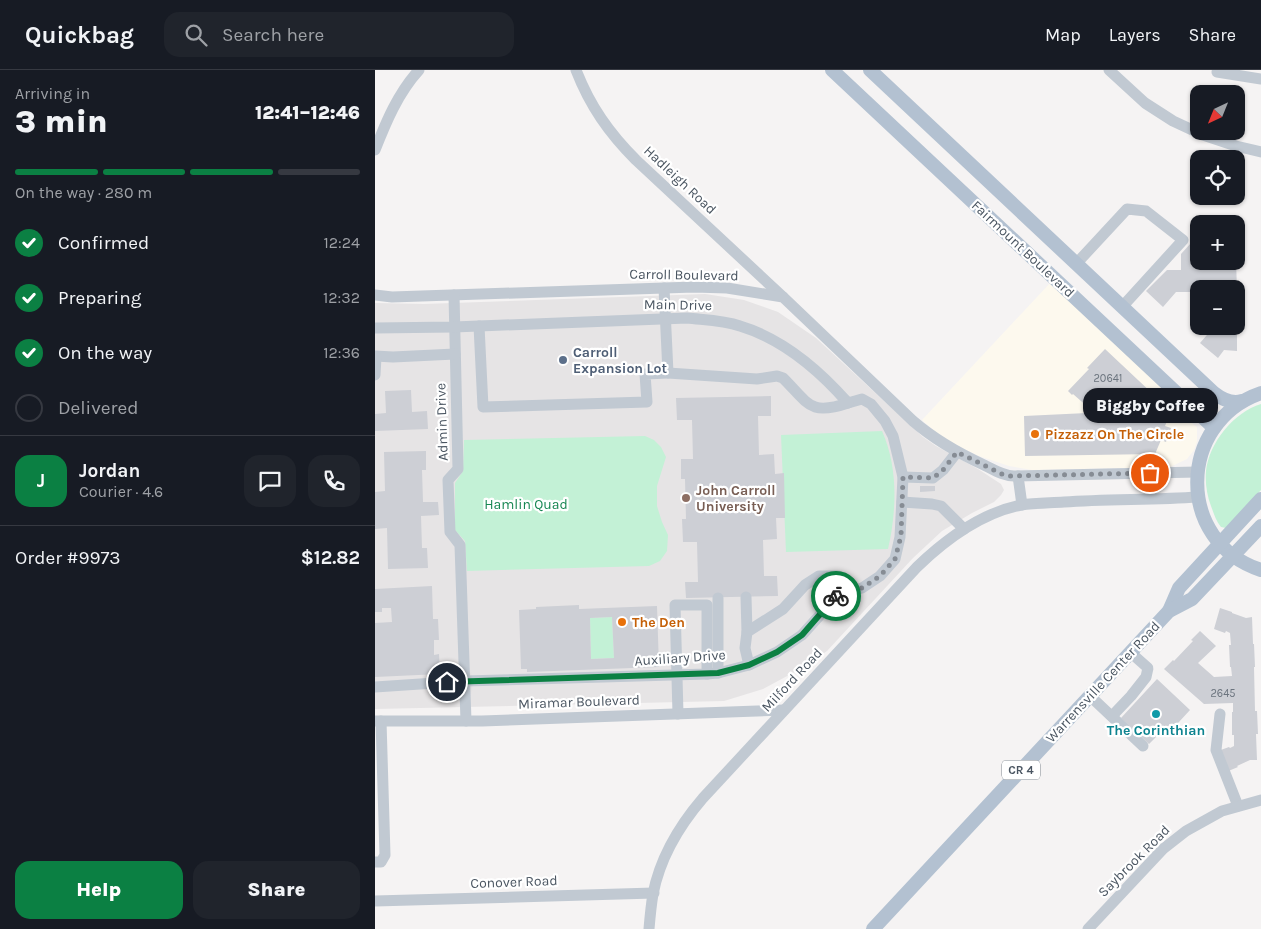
<!DOCTYPE html>
<meta charset="utf-8">
<style>
:root{--surface:#171b24;--page:#20242c;--text:#f1f3f6;--muted:#9ea1a6;--line:#363941;--accent:#0b8043}
body{margin:0;font-family:Karla,sans-serif;background:var(--page);color:var(--text);height:100vh;display:flex;flex-direction:column;font-size:19px;white-space:nowrap}
*{box-sizing:border-box;margin:0}
p{font-size:16px;color:var(--muted)}
.icon{flex:none;width:28px;height:28px;fill:none;stroke:currentColor;stroke-width:2;stroke-linecap:round;stroke-linejoin:round}
.map{position:relative;flex:1;overflow:hidden}
.drawer{display:flex;flex-direction:column;background:var(--surface);width:375px}
.drawer>*{flex:none}
.needle{width:32px;rotate:223deg}
.tools{position:absolute;left:815px;top:15px;display:grid;gap:10px}
.tools a{display:grid;place-items:center;width:55px;height:55px;border-radius:10px;background:var(--surface);box-shadow:0 1px 4px #0004;font-size:25px}
.pin{position:absolute;display:grid;place-items:center;width:42px;height:42px;color:#fff;margin:-21px;border:2px solid #fff;border-radius:50%;box-shadow:0 1px 5px #0007}
.courier{position:absolute;display:grid;place-items:center;width:50px;height:50px;margin:-25px;border:4px solid #0b8043;border-radius:50%;background:#fff;color:#222;box-shadow:0 1px 6px #0007}
.bubble{position:absolute;height:35px;border-radius:15px;background:var(--surface);box-shadow:0 1px 4px #0004;font-size:16px;font-weight:800;line-height:35px;text-align:center}
.summary em{font-style:normal;font-weight:800}
.summary div{display:flex;flex-direction:column-reverse}
.summary{display:flex;align-items:center;justify-content:space-between;height:85px;padding:0 15px}
h1{font-size:32px;font-weight:800;line-height:38px}
.bar{display:grid;grid-template-columns:repeat(4,1fr);gap:8px 5px;align-content:center;height:60px;padding:0 15px}
.bar i{height:6px;border-radius:4px;background:var(--line)}
.bar .on{background:var(--accent)}
.bar p{grid-column:span 4}
.line{display:flex;align-items:center;gap:12px;padding:0 15px;border-top:1px solid var(--line)}
.line div{flex:1}
.round{display:grid;place-items:center;flex:none;width:52px;height:52px;border-radius:15px;background:var(--page)}
ol{padding:0 15px;list-style:none}
li{display:flex;align-items:center;gap:15px;height:55px}
li p{margin-inline-start:auto}
li .icon{padding:5px;border-radius:50%;background:var(--accent);color:#fff;stroke-width:4}
li:last-child{color:var(--muted)}
li i{width:28px;height:28px;border:2px solid var(--line);border-radius:50%}
.cta{display:flex;gap:10px;margin-top:auto;padding:10px 15px}
.cta a{flex:1;height:58px;border-radius:15px;background:var(--accent);color:#fff;font-size:20px;font-weight:800;line-height:58px;text-align:center}
.cta a+a{background:var(--page);color:var(--text)}
header{display:flex;align-items:center;gap:30px;box-sizing:border-box;height:70px;padding:0 25px;background:var(--surface);border-bottom:1px solid var(--line)}
header strong{font-size:24px}
nav{display:flex;gap:28px;margin-inline-start:auto;font-size:18px}
.search{width:350px;height:45px;background:var(--page);display:flex;align-items:center;gap:12px;box-sizing:border-box;padding:0 18px;border-radius:15px;color:var(--muted);font-size:19px}
main{display:flex;flex:1;min-height:0}
.map>svg:first-child{display:block}
</style>
<header>
<strong>Quickbag</strong>
<div class="search"><svg class="icon" aria-label="search" viewBox="0 0 24 24"><circle cx="10" cy="10" r="6"/><path d="M15 15l6 6"/></svg>Search here</div>
<nav><a>Map</a><a>Layers</a><a>Share</a></nav>
</header>
<main>
<section class="drawer">
<div class="summary"><div><h1>3 min</h1><p>Arriving in</p></div><em>12:41–12:46</em></div>
<div class="bar"><i class="on"></i><i class="on"></i><i class="on"></i><i></i><p>On the way · 280 m</p></div>
<ol>
<li><svg class="icon" aria-label="check" viewBox="0 0 24 24"><path d="M5 12l5 5 9-10"/></svg>Confirmed<p>12:24</p></li>
<li><svg class="icon" aria-label="check" viewBox="0 0 24 24"><path d="M5 12l5 5 9-10"/></svg>Preparing<p>12:32</p></li>
<li><svg class="icon" aria-label="check" viewBox="0 0 24 24"><path d="M5 12l5 5 9-10"/></svg>On the way<p>12:36</p></li>
<li><i></i>Delivered</li>
</ol>
<div class="line" style="height:90px"><b class="round" style="background:var(--accent);color:#fff">J</b><div><b>Jordan</b><p>Courier · 4.6</p></div><a class="round"><svg class="icon" aria-label="chat" viewBox="0 0 24 24"><path d="M4 5h16v11H9l-5 4z"/></svg></a><a class="round"><svg class="icon" aria-label="phone" viewBox="0 0 24 24"><path d="M5 4h4l2 5-3 2q2 4 5 5l2-3 5 2v4C11 20 4 13 5 4z"/></svg></a></div>
<div class="line" style="height:65px"><div>Order #9973</div><b>$12.82</b></div>
<div class="cta"><a>Help</a><a>Share</a></div>
</section>
<div class="map">
<svg width="886" height="859" viewBox="0 0 886 859">
<rect width="100%" height="100%" fill="#f5f3f3"/>
<polygon fill="#fdf9ee" points="677,211 813,339 808,346 822,357 822,371 819,380 812,389 795,397 657,400 634,396 604,386 581,375 563,364 547,350"/>
<polygon fill="#e6e4e5" points="330,224 369,230 403,242 441,268 548,367 561,376 603,399 626,414 629,420 626,425 619,432 597,443 567,461 538,488 452,581 427,598 388,619 349,631 0,639 0,233 49,234"/>
<g fill="#c3f1d6">
<path d="M886 334V420L851 458 846 457C841 451 839 444 836 436 832 425 830 413 831 401 834 373 859 342 886 334Z"/>
<path d="M507 361C523 397 522 440 513 479L411 482 406 365Z"/>
<polygon points="270,366 279,370 286,377 291,387 282,416 282,436 287,452 293,465 292,481 285,491 274,496 92,501 90,471 80,460 80,413 88,401 89,370"/>
<polygon points="237,547 239,588 216,589 215,548"/>
</g>
<g fill="#cdcfd5" fill-rule="evenodd">
<polygon points="816,173 824,173 824,191 861,191 862,219 824,219 824,222 801,222 788,237 771,221 792,200 806,200 806,184"/>
<polygon points="838,256 862,256 862,281 849,280 843,288 825,273 838,258"/>
<polygon points="730,279 796,341 790,356 796,358 791,372 786,370 780,384 650,386 649,346 712,343 714,338 698,324 697,325 693,321 714,299 712,298"/>
<polygon points="36,320 37,342 52,341 53,359 0,361 0,344 11,343 10,321"/>
<polygon points="396,326 396,346 383,346 384,385 399,384 400,404 409,403 410,448 401,448 402,469 388,470 389,506 402,506 403,526 311,528 310,512 323,512 322,472 308,472 307,449 311,449 310,409 306,409 306,389 318,389 317,350 302,350 301,328"/>
<polygon points="51,381 51,400 47,400 48,432 63,432 64,445 46,446 47,478 52,478 53,498 13,499 12,458 0,459 0,422 10,421 9,382"/>
<polygon points="545,416 560,416 560,421 545,422"/>
<polygon points="57,516 58,549 63,549 64,570 59,570 59,585 64,584 65,604 0,607 0,553 17,552 16,538 7,538 7,542 0,542 0,519"/>
<path d="M204 535V539L282 536 284 597 152 602V599H146L144 540 161 539V537ZM237 547 239 588 216 589 215 548Z"/>
<polygon points="845,538 857,542 857,543 871,548 877,547 878,574 879,574 880,597 879,597 880,641 882,641 883,664 881,664 882,690 875,690 862,696 863,697 851,702 843,681 854,677 855,678 859,676 859,665 857,665 857,642 858,642 858,633 829,634 789,599 798,590 799,591 818,571 816,570 825,561 841,576 823,593 839,607 857,606 856,597 855,597 854,575 856,575 855,563 851,561 850,563 839,559"/>
<polygon points="782,609 815,640 791,666 786,662 774,674 746,648"/>
</g>
<g fill="none" stroke-linecap="round" stroke-linejoin="round">
<g stroke="#c1c9d2" stroke-width="11">
<path d="M201 0C215 36 234 63 261 90L408 227"/>
<polyline points="734,0 770,33 798,51 828,65 861,76 886,82"/>
<polyline points="842,2 886,9"/>
<path d="M0 80C11 52 23 23 44 0"/>
<polyline points="701,194 752,139 771,141 808,170 747,237"/>
<path d="M0 225 17 227 319 217 352 218 408 227 538 351C560 370 583 383 609 395 619 400 628 406 639 406L822 402"/>
<polyline points="79,225 83,399 73,410 75,462 85,475 91,651"/>
<polyline points="104,256 108,337 272,332 270,304 293,303 289,218"/>
<path d="M0 258 79 257 312 248C330 250 348 250 365 256 408 269 444 300 473 333L487 329 496 334 510 351 518 366 528 407 525 467 520 489 505 506 487 518 464 524 427 565 402 582 374 595 343 603 332 604 90 611 0 617"/>
<polyline points="0,286 18,287 80,284"/>
<path d="M293 303 382 309 402 306 408 308C434 334 435 346 473 333"/>
<polyline points="0,305 1,287"/>
<polyline points="643,406 647,435"/>
<polyline points="528,407 558,408 568,400 582,382"/>
<polyline points="527,432 557,434 566,436 589,459"/>
<polyline points="371,527 372,562"/>
<polyline points="343,528 343,603"/>
<polyline points="374,595 370,578 372,562 408,539 430,515 444,506 463,506 479,520"/>
<polyline points="715,626 768,676"/>
<polyline points="303,644 300,535 332,535 332,604"/>
<polyline points="845,644 841,680 863,736"/>
<polyline points="737,646 756,626 771,607 773,598 755,582"/>
<polyline points="0,651 107,651 409,640"/>
<polyline points="0,792 6,792 10,785 6,651"/>
<polyline points="0,831 279,823"/>
<path d="M274 859C275 847 276 836 278 824 285 788 304 756 328 728L542 497C571 469 606 443 646 435 660 433 675 433 689 432 733 429 778 430 823 427"/>
<polyline points="713,859 788,779 811,761 847,741 886,730"/>
</g>
<g stroke="#b3c1d1" stroke-width="14">
<polyline points="457,0 839,358"/>
<path d="M495 0 839 323C848 330 857 334 867 331"/>
<path d="M886 323C802 352 800 472 886 500"/>
<polyline points="794,541 804,518 886,429"/>
<polyline points="498,859 794,541 817,529 886,456"/>
</g>
</g>
<g fill="none" stroke-linecap="round" stroke-linejoin="round">
<polyline stroke="#868c94" stroke-width="5" stroke-dasharray="0 9" points="461,526 464,524 487,518 505,506 520,489 526,466 528,407 558,408 568,400 582,382 627,404 635,406 775,403"/>
<polyline stroke="#0b8043" stroke-width="6" points="72,612 343,603 374,595 402,582 427,565 461,526"/>
</g>
<circle fill="#5c6f8a" stroke="#fff" stroke-width="2" cx="188" cy="290" r="5"/>
<g fill="#e8710a" stroke="#fff" stroke-width="2">
<circle cx="660" cy="364" r="5"/>
<circle cx="247" cy="552" r="5"/>
</g>
<circle fill="#8d6e63" stroke="#fff" stroke-width="2" cx="311" cy="428" r="5"/>
<circle fill="#0f9aa8" stroke="#fff" stroke-width="2" cx="781" cy="644" r="5"/>
<g text-anchor="middle" dominant-baseline="central" stroke-width="4.5" stroke-linejoin="round" paint-order="stroke">
<g font-size="11" fill="#6b747e">
<text x="733" y="308">20641</text>
<text x="848" y="623">2645</text>
</g>
<rect fill="#fff" stroke="#808890" stroke-width="1" x="627" y="690.5" width="38" height="19" rx="4"/>
<g font-size="12" font-weight="bold" fill="#4a5561">
<text x="646" y="700">CR 4</text>
</g>
<g font-size="14" fill="#4a5561" stroke="#fff">
<text transform="translate(305 110) rotate(43)">Hadleigh Road</text>
<text transform="translate(648 179) rotate(43)">Fairmount Boulevard</text>
<text transform="translate(309 205) rotate(1)">Carroll Boulevard</text>
<text transform="translate(303 235) rotate(1)">Main Drive</text>
<text transform="translate(67 352) rotate(-92)">Admin Drive</text>
<text transform="translate(305 588) rotate(-4)">Auxiliary Drive</text>
<text transform="translate(417 610) rotate(-47)">Milford Road</text>
<text transform="translate(728 612) rotate(-47)">Warrensville Center Road</text>
<text transform="translate(204 632) rotate(-2)">Miramar Boulevard</text>
<text transform="translate(759 791) rotate(-45)">Saybrook Road</text>
<text transform="translate(139 812) rotate(-2)">Conover Road</text>
</g>
<g font-size="14" font-weight="bold" fill="#4e5e75" stroke="#fff" text-anchor="start">
<text x="198" y="282">Carroll<tspan x="198" dy="16">Expansion Lot</tspan></text>
</g>
<g font-size="14" font-weight="bold" fill="#c56008" stroke="#fff" text-anchor="start">
<text x="670" y="364">Pizzazz On The Circle</text>
<text x="257" y="552">The Den</text>
</g>
<g font-size="14" font-weight="bold" fill="#785e54" stroke="#fff" text-anchor="start">
<text x="321" y="420">John Carroll<tspan x="321" dy="16">University</tspan></text>
</g>
<g font-size="14" fill="#178652" stroke="#fff">
<text x="151" y="434">Hamlin Quad</text>
</g>
<g font-size="14" font-weight="bold" fill="#0d838f" stroke="#fff">
<text x="781" y="660">The Corinthian</text>
</g>
</g>
</svg>
<div class="tools">
<a><svg class="needle" viewBox="-14 -14 28 28"><path d="M0-13l5 13h-10z" fill="#e53935"/><path d="M0 13l5-13h-10z" fill="#9ea1a6"/></svg></a>
<a><svg class="icon" aria-label="locate" viewBox="0 0 24 24"><circle cx="12" cy="12" r="6"/><path d="M12 2v4M12 18v4M2 12h4M18 12h4"/></svg></a>
<a>+</a>
<a>−</a>
</div>
<div class="pin" style="left:775px;top:403px;background:#ea580c"><svg class="icon" aria-label="bag" viewBox="0 0 24 24"><path d="M5 8h14l-1 12H6zM9 8a3 3 0 0 1 6 0"/></svg></div>
<div class="pin" style="left:72px;top:612px;background:#1f2937"><svg class="icon" aria-label="home" viewBox="0 0 24 24"><path d="M3 11l9-7 9 7M6 9v11h12V9"/></svg></div>
<div class="courier" style="left:461px;top:526px"><svg class="icon" aria-label="bike" viewBox="0 0 24 24"><circle cx="6" cy="16" r="4"/><circle cx="18" cy="16" r="4"/><path d="M6 16l4-8h5l3 8M10 8l3 8H6M13 5h3"/></svg></div>
<div class="bubble" style="left:708px;top:318px;width:135px">Biggby Coffee</div>
</div>
</main>
